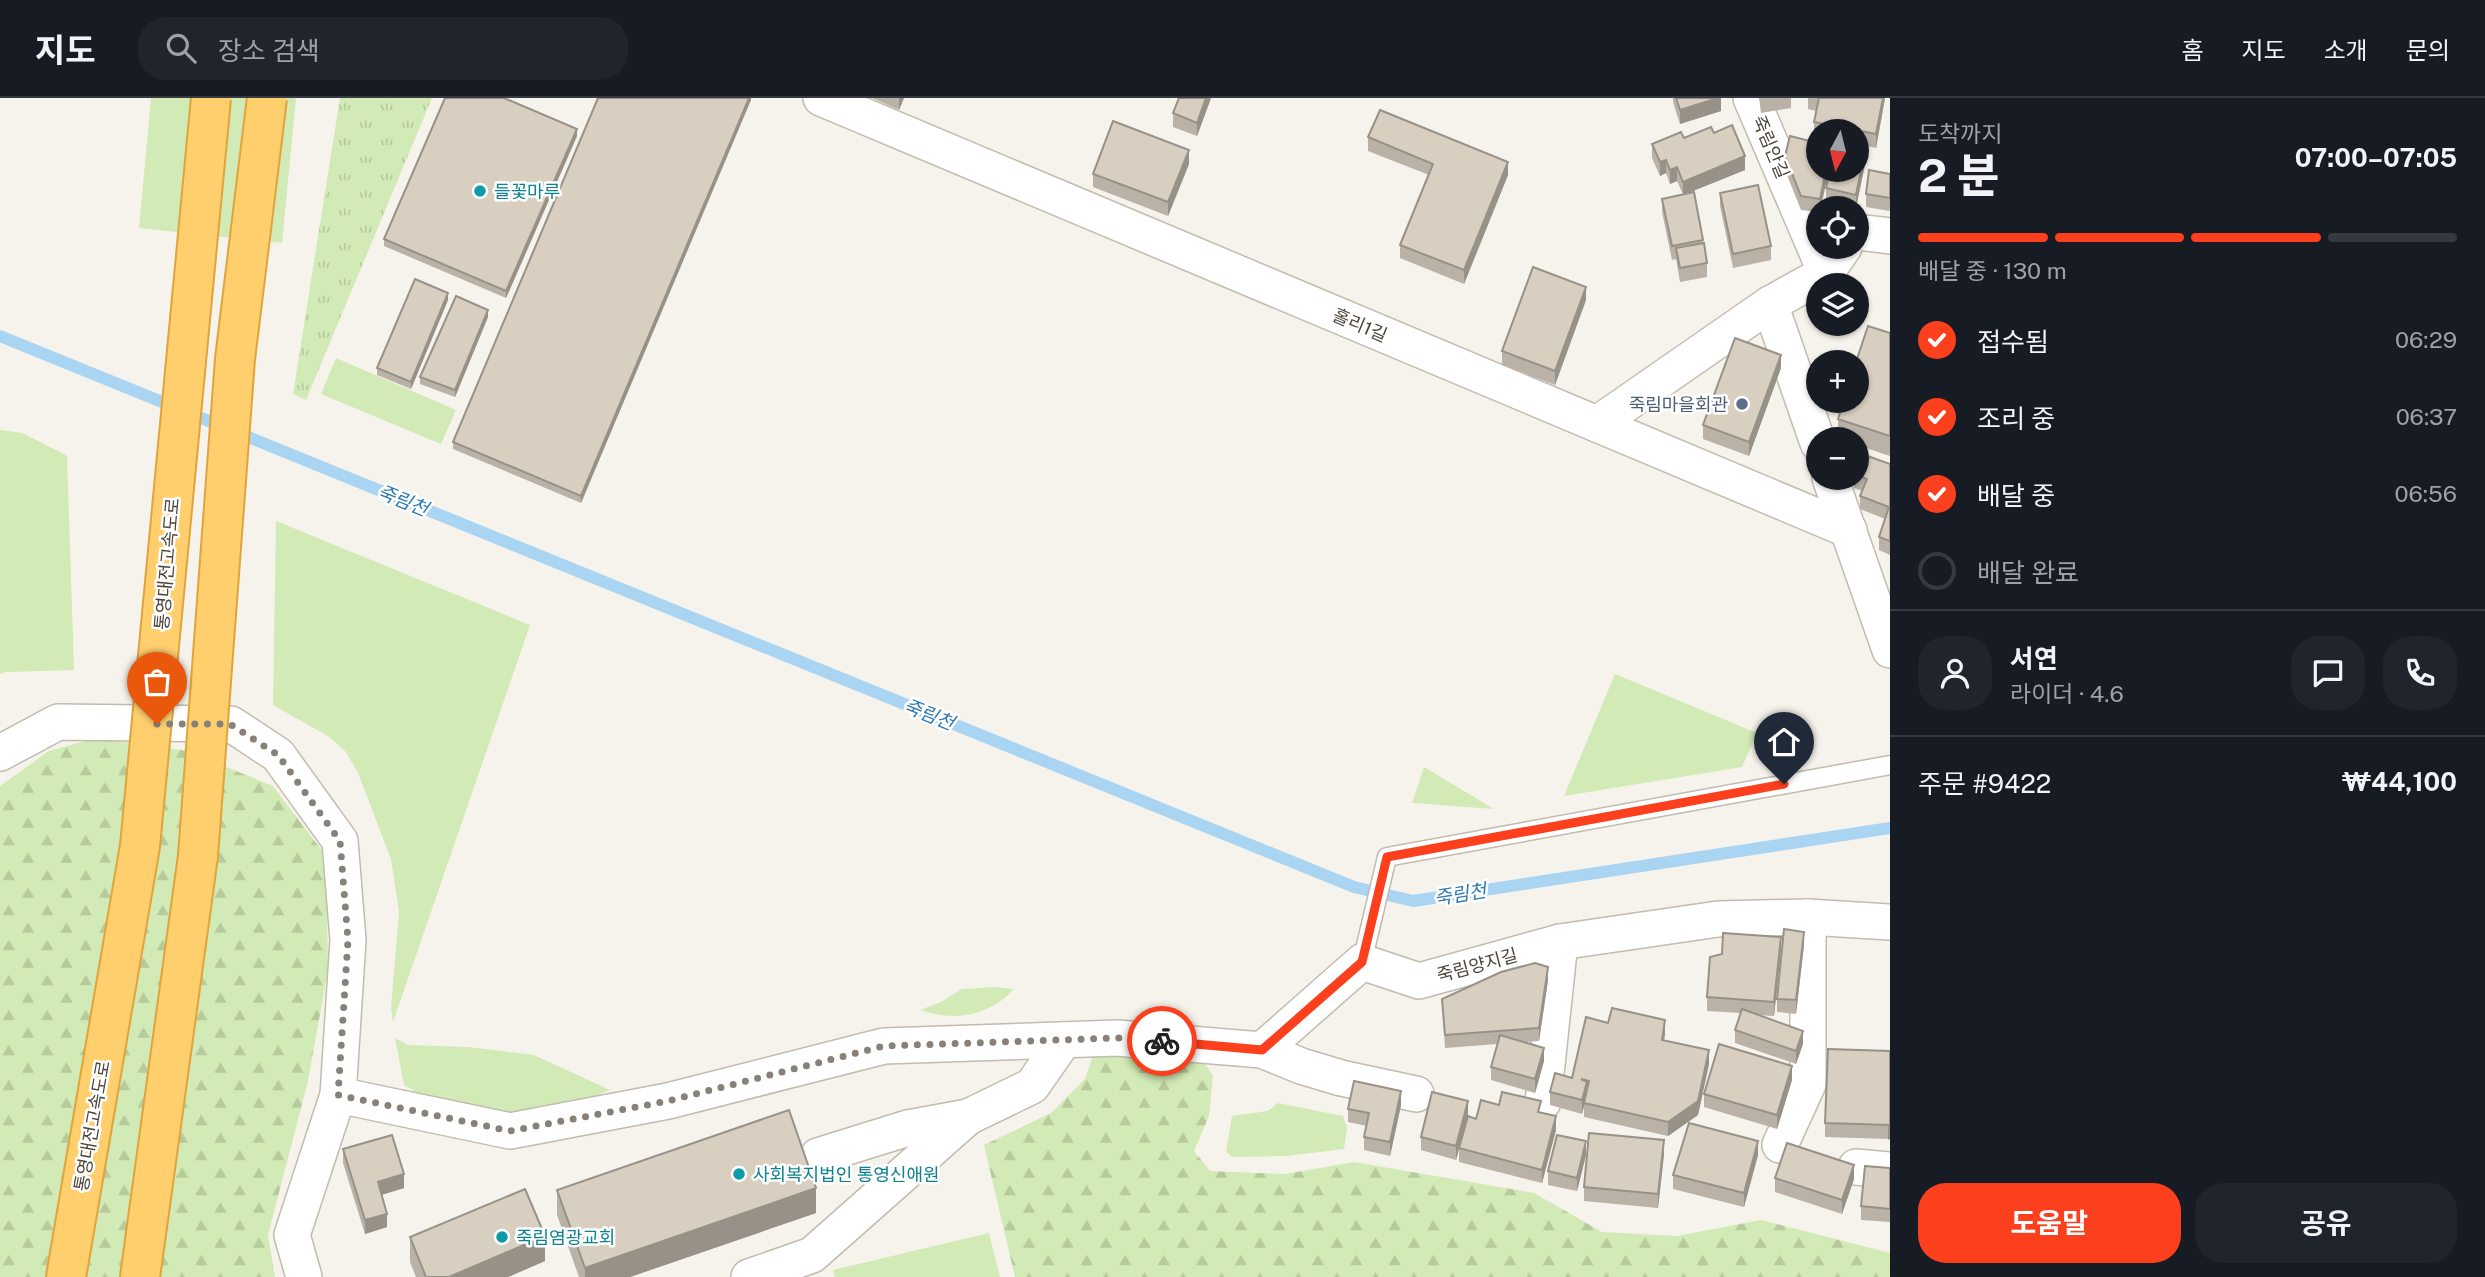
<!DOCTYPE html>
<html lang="ko">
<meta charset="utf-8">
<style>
:root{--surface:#171b24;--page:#20242c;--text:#f1f3f6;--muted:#9ea1a6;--line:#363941;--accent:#fc3f1d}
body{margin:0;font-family:"Public Sans","Noto Sans KR",sans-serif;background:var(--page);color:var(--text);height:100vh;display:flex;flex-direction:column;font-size:26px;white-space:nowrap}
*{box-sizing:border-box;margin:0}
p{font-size:23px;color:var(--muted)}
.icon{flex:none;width:38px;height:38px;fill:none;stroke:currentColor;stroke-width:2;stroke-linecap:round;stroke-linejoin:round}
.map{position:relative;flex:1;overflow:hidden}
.sheet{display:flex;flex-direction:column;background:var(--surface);width:595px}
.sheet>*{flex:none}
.needle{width:46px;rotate:187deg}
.controls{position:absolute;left:1806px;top:21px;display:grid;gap:14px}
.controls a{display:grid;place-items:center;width:63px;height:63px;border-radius:50%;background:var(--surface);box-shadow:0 2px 5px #0004;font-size:35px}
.pin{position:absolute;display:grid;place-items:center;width:60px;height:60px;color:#fff;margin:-72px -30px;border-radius:50% 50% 50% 0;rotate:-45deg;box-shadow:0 0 7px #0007}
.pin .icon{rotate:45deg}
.courier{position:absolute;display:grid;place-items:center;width:70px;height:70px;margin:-35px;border:5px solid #fc3f1d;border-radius:50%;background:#fff;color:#222;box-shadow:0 2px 9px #0007}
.headline em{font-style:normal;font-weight:700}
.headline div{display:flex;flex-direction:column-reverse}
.headline{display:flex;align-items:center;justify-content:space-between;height:119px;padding:0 28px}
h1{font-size:46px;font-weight:700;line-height:52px}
.bar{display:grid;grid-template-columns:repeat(4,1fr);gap:10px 7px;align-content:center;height:84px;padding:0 28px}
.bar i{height:9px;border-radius:5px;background:var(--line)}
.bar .selected{background:var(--accent)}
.bar p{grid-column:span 4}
.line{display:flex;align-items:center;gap:18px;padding:0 28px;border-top:2px solid var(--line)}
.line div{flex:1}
.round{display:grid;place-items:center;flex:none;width:74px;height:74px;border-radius:28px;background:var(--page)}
ol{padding:0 28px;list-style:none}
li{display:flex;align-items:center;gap:21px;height:77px}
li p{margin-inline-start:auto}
li .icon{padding:7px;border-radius:50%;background:var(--accent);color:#fff;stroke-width:4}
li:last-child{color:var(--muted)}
li i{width:38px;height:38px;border:4px solid var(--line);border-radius:50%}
.cta{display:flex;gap:14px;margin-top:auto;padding:14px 28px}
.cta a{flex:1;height:80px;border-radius:28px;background:var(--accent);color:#fff;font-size:28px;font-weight:700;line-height:80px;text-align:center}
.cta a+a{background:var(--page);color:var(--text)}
header{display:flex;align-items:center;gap:42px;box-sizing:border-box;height:98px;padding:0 35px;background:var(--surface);border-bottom:2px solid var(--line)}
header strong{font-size:33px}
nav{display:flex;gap:38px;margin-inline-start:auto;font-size:24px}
.search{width:490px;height:63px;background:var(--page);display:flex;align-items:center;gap:18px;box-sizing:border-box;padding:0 24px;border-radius:28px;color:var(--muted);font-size:26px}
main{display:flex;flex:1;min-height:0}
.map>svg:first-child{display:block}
</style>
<header>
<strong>지도</strong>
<div class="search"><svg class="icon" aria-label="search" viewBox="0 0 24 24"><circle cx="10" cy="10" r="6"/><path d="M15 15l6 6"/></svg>장소 검색</div>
<nav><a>홈</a><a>지도</a><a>소개</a><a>문의</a></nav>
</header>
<main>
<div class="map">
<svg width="1890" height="1179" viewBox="0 0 1890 1179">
<defs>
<pattern id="grass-tufts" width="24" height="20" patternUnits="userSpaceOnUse" patternTransform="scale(1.75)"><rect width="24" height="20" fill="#d2eab5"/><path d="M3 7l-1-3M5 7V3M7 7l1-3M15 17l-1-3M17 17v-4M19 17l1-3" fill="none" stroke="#b6ca9c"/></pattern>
<pattern id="forest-firs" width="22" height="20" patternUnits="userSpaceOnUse" patternTransform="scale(1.75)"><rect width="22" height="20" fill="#d2eab5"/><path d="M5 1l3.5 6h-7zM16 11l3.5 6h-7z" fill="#b6ca9c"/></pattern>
</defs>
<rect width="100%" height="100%" fill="#f6f3ec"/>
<polygon fill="url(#grass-tufts)" points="340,0 432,0 306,302 293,296"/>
<g fill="url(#forest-firs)">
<polygon points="96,640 187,653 273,688 326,758 328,872 308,983 268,1137 275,1179 0,1179 0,688 49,653"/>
<polygon points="1162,951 1201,960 1213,978 1209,1018 1194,1053 1210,1073 1285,1076 1354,1064 1534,1095 1602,1134 1677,1138 1761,1122 1890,1155 1890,1179 1015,1179 984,1047 1051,1015 1085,981 1093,958"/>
</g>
<g fill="#d2eab5">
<polygon points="151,0 296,0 282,145 139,130"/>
<polygon points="336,260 456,312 441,346 321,296"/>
<polygon points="0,332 23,335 67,358 74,572 6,574 0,576"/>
<polygon points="276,423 530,527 393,924 391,909 399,813 391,761 358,675 346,654 328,638 273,607"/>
<polygon points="1615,576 1757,635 1742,669 1564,698"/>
<polygon points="1424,669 1494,711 1412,705"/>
<path d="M997 889 1014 891C989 918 955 924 920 912L941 904 962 891Z"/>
<polygon points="395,940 408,947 468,949 534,957 610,992 574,1007 519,1015 483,1012 428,1001 404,987"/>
<polygon points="1278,1005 1343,1018 1347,1030 1344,1051 1287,1058 1232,1059 1226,1053 1232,1018 1268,1013"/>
<polygon points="989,1135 1000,1179 835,1179 833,1172"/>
</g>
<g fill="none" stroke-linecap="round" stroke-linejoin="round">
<polyline stroke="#a9d4f2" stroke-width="12" points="0,238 1354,789 1413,803 1890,730"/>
<defs>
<polyline id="lane" points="1362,864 1387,759 1890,667"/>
<g id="street">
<polyline points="821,0 1849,432"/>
<polyline points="1751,0 1826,175"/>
<polyline points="1857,134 1890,138"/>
<polyline points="1770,206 1818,345"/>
<polyline points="1597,326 1770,206 1826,175 1844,149"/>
<polyline points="1830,380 1890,552"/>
<polyline points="0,655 58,624 231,626 278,657 340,743 348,842 338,997 510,1033 668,1003 884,948 1117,940 1262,952 1301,968 1341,980 1416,996"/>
<polyline points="1262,952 1362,864 1419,883 1560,844 1718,821 1808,819 1890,824"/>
<polyline points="1543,1004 1560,844"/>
<polyline points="1780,1047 1808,986 1808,819"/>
<polyline points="818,1058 908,1030 968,1019 1032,988 1064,942"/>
<polyline points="1856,1069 1890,1072"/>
<polyline points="304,1179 292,1137 338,997"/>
<polyline points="749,1179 812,1157 968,1019"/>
</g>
<g id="highway">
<polyline points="66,1179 140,748"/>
<polyline points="140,1179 198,758"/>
</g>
</defs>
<use href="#lane" stroke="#c2bbae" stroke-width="21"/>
<use href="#street" stroke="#c2bbae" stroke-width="38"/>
<use href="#highway" stroke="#e0a43c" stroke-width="42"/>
<use href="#lane" stroke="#fff" stroke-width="18"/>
<use href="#street" stroke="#fff" stroke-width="35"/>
<use href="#highway" stroke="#ffcf6e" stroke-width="38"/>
<defs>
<g id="highway-bridge">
<polyline points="140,748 211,0"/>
<polyline points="198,758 235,261 267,0"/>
</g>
</defs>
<use href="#highway-bridge" stroke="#e0a43c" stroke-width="42" stroke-linecap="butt"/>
<use href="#highway-bridge" stroke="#ffcf6e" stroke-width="38"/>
</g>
<g fill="#bab2a6">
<polygon points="751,0 581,405 453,351 453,344"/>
<polygon points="872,0 904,0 899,12"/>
<polygon points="1211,0 1197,38 1173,29 1173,15"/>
<polygon points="1673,0 1721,0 1721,13 1680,26 1673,4"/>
<polygon points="1759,0 1791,0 1791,10 1761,15"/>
<polygon points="1808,0 1885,0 1876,50 1857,46 1857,33 1818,33 1818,39 1814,38 1814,24 1816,13 1808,11"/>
<polygon points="1714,35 1745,72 1688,95 1703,142 1707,165 1707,179 1680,184 1676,161 1672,162 1662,114 1662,101 1683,96 1677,83 1670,86 1666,75 1660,78 1652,60 1652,46"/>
<polygon points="577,38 506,200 384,148 384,141"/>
<polygon points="1368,39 1508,77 1464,186 1400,160 1400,147 1429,77 1368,53"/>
<polygon points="1785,58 1818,72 1829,72 1821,110 1818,110 1818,114 1801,112 1785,72"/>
<polygon points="1189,66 1168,118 1093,89 1093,76"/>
<polygon points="1865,66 1856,110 1826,104 1826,90"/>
<polygon points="1890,76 1890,113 1866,109 1866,96"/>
<polygon points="1720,95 1771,148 1771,162 1733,170 1720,108"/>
<polygon points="448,202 411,291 377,277 377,270"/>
<polygon points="1586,202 1555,287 1502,267 1502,253"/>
<polygon points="488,219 455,299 420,286 420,279"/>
<polygon points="1890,235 1890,358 1857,347 1857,341 1838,341 1838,321"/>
<polygon points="1781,270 1749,358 1703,341 1703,327"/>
<polygon points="1890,366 1890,457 1879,452 1879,439 1885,421 1860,411 1860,398 1862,393 1854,390 1854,380 1857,380 1857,370"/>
<polygon points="1804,847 1796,916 1777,914 1777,901"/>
<polygon points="1781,852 1774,918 1757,917 1803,946 1796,966 1735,945 1735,932 1741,915 1707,913 1707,899"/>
<polygon points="1548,882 1539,943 1526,944 1544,963 1535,995 1491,982 1491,969 1497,946 1445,950 1442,901"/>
<polygon points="1608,925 1665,936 1664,942 1709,966 1698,1017 1668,1038 1584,1019 1584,1006 1582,1016 1550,1007 1550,994 1572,980"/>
<polygon points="1890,953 1890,1041 1825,1039 1825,1025"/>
<polygon points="1792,982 1777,1031 1704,1009 1704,996"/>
<polygon points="1401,1007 1390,1058 1364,1052 1364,1039 1367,1028 1348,1024 1348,1011"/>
<polygon points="1499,1007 1541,1015 1556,1032 1542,1085 1459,1064 1459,1051 1456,1062 1421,1052 1421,1039 1468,1016 1462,1041"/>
<polygon points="343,1051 404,1090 381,1097 387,1129 365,1136 343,1065"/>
<polygon points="1664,1056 1658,1110 1584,1103 1584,1089"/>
<polygon points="1586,1057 1577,1093 1548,1087 1548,1073"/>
<polygon points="1758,1057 1744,1109 1673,1091 1673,1077"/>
<polygon points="1890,1070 1890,1124 1861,1122 1861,1108"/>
<polygon points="1775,1080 1854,1081 1842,1116 1775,1094"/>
<polygon points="557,1092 816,1115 630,1179 579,1179 557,1117"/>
<polygon points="410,1139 545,1163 508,1179 416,1179 410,1164"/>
</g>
<g fill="#979187">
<polygon points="749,0 751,0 751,2 581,405 581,398"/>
<polygon points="899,0 904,0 899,12"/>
<polygon points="1206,0 1211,0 1197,38 1197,25"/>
<polygon points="1718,0 1721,0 1721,13 1680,26 1680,12"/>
<polygon points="1883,0 1885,0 1876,50 1876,36"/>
<polygon points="577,31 577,38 506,200 506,193"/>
<polygon points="1189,52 1189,66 1168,118 1168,104"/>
<polygon points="1865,52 1865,66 1856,110 1856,97"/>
<polygon points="1745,58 1745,72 1683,97 1683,84"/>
<polygon points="1666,62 1666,75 1660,78 1660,64"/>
<polygon points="1508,64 1508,77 1464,186 1464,172"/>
<polygon points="1677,69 1677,83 1670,86 1670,72"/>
<polygon points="1826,72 1829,72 1820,110 1820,101"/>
<polygon points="1586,189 1586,202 1555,287 1555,273"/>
<polygon points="448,195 448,202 411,291 411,284"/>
<polygon points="488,212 488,219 455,299 455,292"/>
<polygon points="1781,257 1781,270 1749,358 1749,344"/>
<polygon points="1804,834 1804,847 1796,916 1796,902"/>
<polygon points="1781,839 1781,852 1774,918 1774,904"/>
<polygon points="1548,869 1548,882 1539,943 1539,930"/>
<polygon points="1665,922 1665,936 1662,955 1662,942"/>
<polygon points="1803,933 1803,946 1796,966 1796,953"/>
<polygon points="1544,950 1544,963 1535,995 1535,981"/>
<polygon points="1709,952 1709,966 1698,1017 1668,1038 1668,1024"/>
<polygon points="1792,968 1792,982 1777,1031 1777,1017"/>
<polygon points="1587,984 1587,997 1582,1016 1582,1002"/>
<polygon points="1401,993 1401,1007 1390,1058 1390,1044"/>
<polygon points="1468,1003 1468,1016 1456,1062 1456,1048"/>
<polygon points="1556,1018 1556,1032 1542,1085 1542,1072"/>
<polygon points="1890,1027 1890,1041 1888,1042 1888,1028"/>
<polygon points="1664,1042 1664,1056 1658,1110 1658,1096"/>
<polygon points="1586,1043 1586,1057 1577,1093 1577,1080"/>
<polygon points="1758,1043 1758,1057 1744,1109 1744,1095"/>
<polygon points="1854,1067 1854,1081 1842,1116 1842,1102"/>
<polygon points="404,1076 404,1090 378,1098 378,1084"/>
<polygon points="816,1090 816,1115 630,1179 585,1179 585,1170"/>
<polygon points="387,1116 387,1129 365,1136 365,1122"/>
<polygon points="545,1138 545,1163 508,1179 449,1179"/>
</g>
<g fill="#d8cfc1" stroke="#979187" stroke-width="2">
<polygon points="445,0 504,0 577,31 506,193 384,141"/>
<polygon points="598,0 749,0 581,398 453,344"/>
<polygon points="1179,0 1206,0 1197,25 1173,15"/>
<polygon points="1676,0 1718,0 1680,12"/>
<polygon points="1819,0 1883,0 1876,36 1814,24"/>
<polygon points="1380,12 1508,64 1464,172 1400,147 1433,66 1368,39"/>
<polygon points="1113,23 1189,52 1168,104 1093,76"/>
<polygon points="1732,27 1745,58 1683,84 1677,69 1670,72 1666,62 1660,64 1652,46 1681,34 1684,40 1711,29 1714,35"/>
<polygon points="1790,38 1818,45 1818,72 1826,72 1820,101 1801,98 1785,58"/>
<polygon points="1857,50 1865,52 1856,97 1826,90 1830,72 1857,72"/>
<polygon points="1869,72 1890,76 1890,100 1866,96"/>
<polygon points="1758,87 1771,148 1733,156 1720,95"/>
<polygon points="1694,94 1703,142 1672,148 1662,101"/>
<polygon points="1704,145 1707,165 1680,170 1676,150"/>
<polygon points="1533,169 1586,189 1555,273 1502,253"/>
<polygon points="415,181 448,195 411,284 377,270"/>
<polygon points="456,198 488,212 455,292 420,279"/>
<polygon points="1868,228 1890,235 1890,338 1838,321 1844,303 1857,303 1857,264 1856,264"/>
<polygon points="1735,240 1781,257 1749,344 1703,327"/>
<polygon points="1862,356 1890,366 1890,443 1879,439 1889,409 1860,398 1867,381 1857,377 1857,370"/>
<polygon points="1784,831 1804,834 1796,902 1777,901"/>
<polygon points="1723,835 1781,839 1774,904 1707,899 1710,859 1722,856"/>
<polygon points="1535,865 1548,869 1539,930 1445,937 1442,901 1501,874"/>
<polygon points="1612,910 1665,922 1662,942 1709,952 1698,1003 1668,1024 1584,1005 1589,983 1581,981 1587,984 1582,1002 1550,994 1555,975 1572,980 1586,919 1608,925"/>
<polygon points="1742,911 1803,933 1796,953 1735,932"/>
<polygon points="1500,937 1544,950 1535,981 1491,969"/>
<polygon points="1719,946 1792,968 1777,1017 1704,996"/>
<polygon points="1828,951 1890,953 1890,1027 1825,1025"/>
<polygon points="1354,983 1401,993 1390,1044 1364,1039 1369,1015 1348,1011"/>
<polygon points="1432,994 1468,1003 1456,1048 1421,1039"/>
<polygon points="1502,994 1541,1003 1538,1014 1556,1018 1542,1072 1459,1050 1468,1018 1476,1021 1481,1002 1499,1007"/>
<polygon points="789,1012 816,1090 585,1170 557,1092"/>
<polygon points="1689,1025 1758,1043 1744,1095 1673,1077"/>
<polygon points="1589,1035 1664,1042 1658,1096 1584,1089"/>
<polygon points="392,1037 404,1076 378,1084 387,1116 365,1122 343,1051"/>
<polygon points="1557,1037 1586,1043 1577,1080 1548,1073"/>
<polygon points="1787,1045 1854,1067 1842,1102 1775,1080"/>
<polygon points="1865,1068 1890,1070 1890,1111 1861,1108"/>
<polygon points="525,1091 545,1138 449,1179 426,1179 410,1139"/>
</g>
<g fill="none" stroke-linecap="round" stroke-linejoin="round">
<polyline stroke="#878178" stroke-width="7" stroke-dasharray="0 12.6" points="157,626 230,626 278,657 340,743 348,842 338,997 510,1033 668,1003 884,948 1117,940 1162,943"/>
<polyline stroke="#fc3f1d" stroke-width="9" points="1162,943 1262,952 1362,864 1387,759 1784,686"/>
</g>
<g fill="#0f9aa8" stroke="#fff" stroke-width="2.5">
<circle cx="480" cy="93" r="7"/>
<circle cx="739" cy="1076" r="7"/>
<circle cx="502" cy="1139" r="7"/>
</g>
<circle fill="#5c6f8a" stroke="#fff" stroke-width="2.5" cx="1742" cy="306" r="7"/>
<g text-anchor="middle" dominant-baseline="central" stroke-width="5" stroke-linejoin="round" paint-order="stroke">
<g font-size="18" fill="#4b4439" stroke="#fff">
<text transform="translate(1771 49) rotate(67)">죽림안길</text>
<text transform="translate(1360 227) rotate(23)">홀리1길</text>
<text transform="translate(167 466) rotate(-85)">통영대전고속도로</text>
<text transform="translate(1477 867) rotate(-15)">죽림양지길</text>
<text transform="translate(92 1028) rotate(-80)">통영대전고속도로</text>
</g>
<g font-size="18" fill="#0d838f" stroke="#fff" text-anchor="start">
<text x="494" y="93">들꽃마루</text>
<text x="753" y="1076">사회복지법인 통영신애원</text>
<text x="516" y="1139">죽림염광교회</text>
</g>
<g font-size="18" fill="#4e5e75" stroke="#fff" text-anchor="end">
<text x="1728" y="306">죽림마을회관</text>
</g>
<g font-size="19" font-style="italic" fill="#2e7ab2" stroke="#fff">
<text transform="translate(403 402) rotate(22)">죽림천</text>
<text transform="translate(929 616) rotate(22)">죽림천</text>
<text transform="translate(1460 796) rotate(-9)">죽림천</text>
</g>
</g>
</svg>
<div class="controls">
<a><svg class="needle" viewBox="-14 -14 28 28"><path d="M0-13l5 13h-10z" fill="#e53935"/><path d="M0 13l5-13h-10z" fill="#9ea1a6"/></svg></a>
<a><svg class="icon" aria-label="locate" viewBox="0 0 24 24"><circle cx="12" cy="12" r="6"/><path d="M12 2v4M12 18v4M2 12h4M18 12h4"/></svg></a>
<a><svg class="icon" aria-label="layers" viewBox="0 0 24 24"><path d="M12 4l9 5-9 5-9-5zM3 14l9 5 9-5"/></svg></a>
<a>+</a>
<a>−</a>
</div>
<div class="pin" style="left:157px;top:626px;background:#ea580c"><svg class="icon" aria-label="bag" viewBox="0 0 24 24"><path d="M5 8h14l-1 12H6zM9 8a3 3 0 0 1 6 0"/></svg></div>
<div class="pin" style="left:1784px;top:686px;background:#1f2937"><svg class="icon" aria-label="home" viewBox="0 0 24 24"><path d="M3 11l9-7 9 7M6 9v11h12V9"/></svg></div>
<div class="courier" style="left:1162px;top:943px"><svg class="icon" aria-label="bike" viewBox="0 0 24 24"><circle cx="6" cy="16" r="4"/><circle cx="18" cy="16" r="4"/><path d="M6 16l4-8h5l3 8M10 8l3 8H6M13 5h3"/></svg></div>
</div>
<section class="sheet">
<div class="headline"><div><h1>2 분</h1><p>도착까지</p></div><em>07:00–07:05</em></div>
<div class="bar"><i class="selected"></i><i class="selected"></i><i class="selected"></i><i></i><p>배달 중 · 130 m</p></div>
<ol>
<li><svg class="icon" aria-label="check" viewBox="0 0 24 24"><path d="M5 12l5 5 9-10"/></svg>접수됨<p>06:29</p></li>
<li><svg class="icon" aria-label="check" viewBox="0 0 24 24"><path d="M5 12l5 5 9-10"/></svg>조리 중<p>06:37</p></li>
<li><svg class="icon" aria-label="check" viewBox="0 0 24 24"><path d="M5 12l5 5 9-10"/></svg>배달 중<p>06:56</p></li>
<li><i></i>배달 완료</li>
</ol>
<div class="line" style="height:126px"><a class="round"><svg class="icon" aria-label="person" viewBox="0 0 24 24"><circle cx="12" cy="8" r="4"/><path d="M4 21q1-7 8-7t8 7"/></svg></a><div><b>서연</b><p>라이더 · 4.6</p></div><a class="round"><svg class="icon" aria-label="chat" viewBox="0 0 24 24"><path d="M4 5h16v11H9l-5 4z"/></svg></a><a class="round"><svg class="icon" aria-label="phone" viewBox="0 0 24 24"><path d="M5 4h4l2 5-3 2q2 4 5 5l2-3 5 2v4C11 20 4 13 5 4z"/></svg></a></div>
<div class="line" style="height:91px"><div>주문 #9422</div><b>₩44,100</b></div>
<div class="cta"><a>도움말</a><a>공유</a></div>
</section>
</main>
